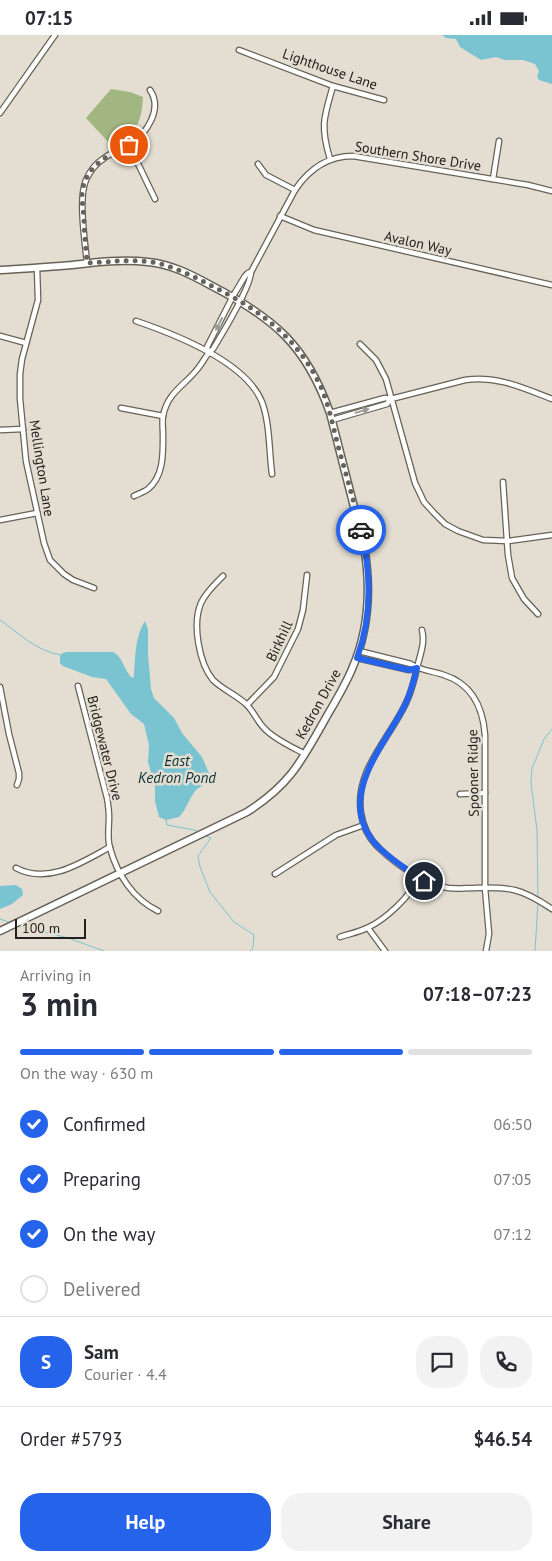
<!DOCTYPE html>
<meta charset="utf-8">
<style>
:root{--surface:#fff;--page:#f2f2f3;--text:#2b2b33;--muted:#7c7c81;--line:#e1e1e2;--accent:#2563eb}
body{margin:0;font-family:"PT Sans",sans-serif;background:var(--page);color:var(--text);height:100vh;display:flex;flex-direction:column;font-size:19px;white-space:nowrap}
*{box-sizing:border-box;margin:0}
p{font-size:16px;color:var(--muted)}
.icon{flex:none;width:28px;height:28px;fill:none;stroke:currentColor;stroke-width:2;stroke-linecap:round;stroke-linejoin:round}
.map{position:relative;height:916px;overflow:hidden}
.details{display:flex;flex-direction:column;background:var(--surface);flex:1}
.details>*{flex:none}
.scale{position:absolute;left:15px;bottom:12px;width:71px;box-sizing:border-box;padding-left:5px;border:2px solid #22201c;border-top:0;font-size:14px;line-height:18px;white-space:nowrap;color:#22201c;-webkit-text-stroke:4px #e4ded2;paint-order:stroke}
.pin{position:absolute;display:grid;place-items:center;width:42px;height:42px;color:#fff;margin:-21px;border:2px solid #fff;border-radius:50%;box-shadow:0 1px 5px #0007}
.courier{position:absolute;display:grid;place-items:center;width:50px;height:50px;margin:-25px;border:4px solid #2563eb;border-radius:50%;background:#fff;color:#222;box-shadow:0 1px 6px #0007}
.headline em{font-style:normal;font-weight:700}
.headline div{display:flex;flex-direction:column-reverse}
.headline{display:flex;align-items:center;justify-content:space-between;height:85px;padding:0 20px}
h1{font-size:32px;font-weight:700;line-height:38px}
.bar{display:grid;grid-template-columns:repeat(4,1fr);gap:8px 5px;align-content:center;height:60px;padding:0 20px}
.bar i{height:6px;border-radius:4px;background:var(--line)}
.bar .on{background:var(--accent)}
.bar p{grid-column:span 4}
.line{display:flex;align-items:center;gap:12px;padding:0 20px;border-top:1px solid var(--line)}
.line div{flex:1}
.round{display:grid;place-items:center;flex:none;width:52px;height:52px;border-radius:20px;background:var(--page)}
ol{padding:0 20px;list-style:none}
li{display:flex;align-items:center;gap:15px;height:55px}
li p{margin-inline-start:auto}
li .icon{padding:5px;border-radius:50%;background:var(--accent);color:#fff;stroke-width:4}
li:last-child{color:var(--muted)}
li i{width:28px;height:28px;border:2px solid var(--line);border-radius:50%}
.button{display:flex;gap:10px;margin-top:auto;padding:10px 20px}
.button a{flex:1;height:58px;border-radius:20px;background:var(--accent);color:#fff;font-size:20px;font-weight:700;line-height:58px;text-align:center}
.button a+a{background:var(--page);color:var(--text)}
.status{display:flex;justify-content:space-between;align-items:center;height:35px;padding:0 25px;background:var(--surface);direction:ltr}
.status svg{height:14px;fill:currentColor}
.map>svg:first-child{display:block}
</style>
<div class="status"><b>07:15</b><svg viewBox="0 0 49 12"><path d="M0 12V9h3v3zM5 12V6h3v6zM10 12V3h3v9zM15 12V0h3v12zM26 1h20v11H26zM47 4h2v5h-2z"/></svg></div>
<div class="map">
<svg width="552" height="916" viewBox="0 0 552 916">
<rect width="100%" height="100%" fill="#e4ded2"/>
<path fill="#a2b681" d="M111 54 130 57 143 62C141 92 136 96 111 110L86 83Z"/>
<g fill="#7ac4d2">
<polygon points="442,0 552,0 552,49 539,45 537,42 539,36 535,29 523,25 505,25 496,22 481,25 460,12 456,4 446,3"/>
<path d="M145 586 148 594V619L151 654 154 663 174 683 182 698 202 722 211 743V746C207 749 201 751 197 754 189 762 187 774 179 782L166 785 159 782 155 766V751L148 727 149 710 144 689 131 679 106 644 92 642 63 631 60 628V621L63 618 67 617H113C124 623 124 636 132 643L134 641C135 624 135 601 145 586Z"/>
<polygon points="16,850 22,854 23,860 12,869 0,874 0,851"/>
</g>
<g fill="none" stroke-linecap="round" stroke-linejoin="round">
<g stroke="#7ac4d2" stroke-width="1">
<path d="M0 585C20 599 36 616 61 620"/>
<polyline points="166,785 167,790 194,795 199,797"/>
<polyline points="204,800 211,803 198,821 200,832 210,857 234,887 254,900 253,913 250,916"/>
<polyline points="538,863 537,795 531,748 532,733 536,724 544,704 552,694"/>
<polyline points="0,884 11,888"/>
<polyline points="17,890 68,903 104,916"/>
<polyline points="535,916 538,867"/>
</g>
<defs>
<g id="street">
<polyline points="239,15 333,51 384,65"/>
<polyline points="0,78 55,0"/>
<polyline points="129,110 155,164"/>
<path d="M330 124C320 91 324 82 333 51"/>
<polyline points="258,129 266,140 295,155"/>
<polyline points="493,144 499,106"/>
<polyline points="280,181 314,195 552,250"/>
<path d="M87 228C85 206 78 164 86 145 90 136 95 129 103 124 111 117 121 115 130 110 147 98 163 74 150 55"/>
<polyline points="37,233 38,265 22,324 20,339 20,364 26,426 44,508 50,525 64,539 73,545 94,553"/>
<path d="M136 286C174 299 246 327 262 367 270 389 269 416 272 439"/>
<polyline points="0,301 26,308"/>
<polyline points="360,309 376,325 386,344 415,448 424,467 434,478 445,489 458,496 483,505 508,506 552,500"/>
<polyline points="208,318 207,312 233,261 245,241 248,238 251,237"/>
<polyline points="121,373 163,381"/>
<path d="M330 378 385 363 391 364 465 345C496 340 523 353 552 364"/>
<polyline points="332,385 387,369 391,364"/>
<polyline points="0,395 23,394"/>
<polyline points="503,447 508,520 512,543 524,564 538,579"/>
<path d="M134 461C138 459 144 457 148 454 164 441 163 418 163 400 163 394 162 387 163 381 168 356 186 350 199 332 204 326 206 319 213 314 222 299 251 252 251 237L295 155C309 134 327 121 353 121L528 150 552 156"/>
<polyline points="0,485 37,478"/>
<path d="M223 541C215 549 206 557 201 568 192 589 199 628 213 645 223 655 237 660 247 670 254 677 258 688 266 695 276 705 292 712 305 719"/>
<path d="M422 595C425 607 421 617 418 629 415 642 412 656 406 668 390 703 354 736 361 778 363 792 369 804 380 814 397 830 424 849 448 853 457 854 465 853 474 853 511 852 521 853 552 874"/>
<path d="M359 616 411 629C421 636 433 636 444 640 472 649 483 673 485 700V853L489 899 486 916"/>
<polyline points="357,623 409,635 417,633"/>
<path d="M78 651 107 763C108 769 109 776 109 782 109 792 107 804 110 813 117 839 133 864 158 876"/>
<polyline points="0,652 9,699 19,738 19,744 17,750"/>
<polyline points="247,670 274,642 298,594 303,575 307,540"/>
<polyline points="460,759 485,758"/>
<path d="M16 833C48 850 81 828 110 812"/>
<polyline points="275,839 336,800 364,790"/>
<polyline points="368,893 385,916"/>
<path d="M340 902C349 899 359 897 367 893 385 885 411 861 418 843"/>
</g>
<path id="secondary" d="M0 235C24 234 48 232 72 230 97 227 123 224 148 227 171 229 192 240 212 251 274 283 306 310 330 378L364 511C371 552 369 595 352 634 344 653 333 670 323 688 300 729 288 751 247 777L0 896"/>
</defs>
<use href="#street" stroke="#666257" stroke-width="7"/>
<use href="#secondary" stroke="#666257" stroke-width="9"/>
<use href="#street" stroke="#fff" stroke-width="4.5"/>
<use href="#secondary" stroke="#fff" stroke-width="6"/>
</g>
<defs><path id="oneway-solid" d="M-6-.8H1V-3.2L6.5 0L1 3.2V.8H-6Z" transform="scale(1.25)"/></defs>
<g fill="#9c9b99">
<use href="#oneway-solid" transform="translate(219 289) rotate(117)"/>
<use href="#oneway-solid" transform="translate(362 376) rotate(-16)"/>
</g>
<g fill="none" stroke-linecap="round" stroke-linejoin="round">
<path stroke="#66625c" stroke-width="5" stroke-dasharray="0 9" d="M129 110C107 120 85 132 82 158 82 166 83 174 84 182 84 197 86 213 87 228 109 227 130 224 152 227 173 231 193 241 212 251 260 275 297 302 321 352 329 371 333 391 338 411 346 439 354 467 361 495"/>
<path stroke="#2563eb" stroke-width="6" d="M361 495C371 537 372 582 357 623L409 635 417 633C414 645 411 658 405 670 385 710 337 760 373 806 385 821 403 831 418 843L424 846"/>
</g>
<g text-anchor="middle" dominant-baseline="central" stroke-width="5" stroke-linejoin="round" paint-order="stroke">
<g font-size="14" fill="#22201c" stroke="#e4ded2">
<text transform="translate(330 34) rotate(19)">Lighthouse Lane</text>
<text transform="translate(418 121) rotate(9)">Southern Shore Drive</text>
<text transform="translate(418 208) rotate(13)">Avalon Way</text>
<text transform="translate(42 433) rotate(81)">Mellington Lane</text>
<text transform="translate(279 606) rotate(-65)">Birkhill</text>
<text transform="translate(318 669) rotate(-61)">Kedron Drive</text>
<text transform="translate(105 713) rotate(76)">Bridgewater Drive</text>
<text transform="translate(473 738) rotate(-91)">Spooner Ridge</text>
</g>
<g font-size="15" font-style="italic" fill="#0b3137" stroke="#e4ded2">
<text x="177" y="725">East<tspan x="177" dy="17">Kedron Pond</tspan></text>
</g>
</g>
</svg>
<div class="scale">100 m</div>
<div class="pin" style="left:129px;top:110px;background:#ea580c"><svg class="icon" aria-label="bag" viewBox="0 0 24 24"><path d="M5 8h14l-1 12H6zM9 8a3 3 0 0 1 6 0"/></svg></div>
<div class="pin" style="left:424px;top:846px;background:#1f2937"><svg class="icon" aria-label="home" viewBox="0 0 24 24"><path d="M3 11l9-7 9 7M6 9v11h12V9"/></svg></div>
<div class="courier" style="left:361px;top:495px"><svg class="icon" aria-label="car" viewBox="0 0 24 24"><path d="M5 17H2v-5l4-1 3-4h7l3 4 3 1v5h-3M9 17h6M6 11h13"/><circle cx="7" cy="17" r="2"/><circle cx="17" cy="17" r="2"/></svg></div>
</div>
<section class="details">
<div class="headline"><div><h1>3 min</h1><p>Arriving in</p></div><em>07:18–07:23</em></div>
<div class="bar"><i class="on"></i><i class="on"></i><i class="on"></i><i></i><p>On the way · 630 m</p></div>
<ol>
<li><svg class="icon" aria-label="check" viewBox="0 0 24 24"><path d="M5 12l5 5 9-10"/></svg>Confirmed<p>06:50</p></li>
<li><svg class="icon" aria-label="check" viewBox="0 0 24 24"><path d="M5 12l5 5 9-10"/></svg>Preparing<p>07:05</p></li>
<li><svg class="icon" aria-label="check" viewBox="0 0 24 24"><path d="M5 12l5 5 9-10"/></svg>On the way<p>07:12</p></li>
<li><i></i>Delivered</li>
</ol>
<div class="line" style="height:90px"><b class="round" style="background:var(--accent);color:#fff">S</b><div><b>Sam</b><p>Courier · 4.4</p></div><a class="round"><svg class="icon" aria-label="chat" viewBox="0 0 24 24"><path d="M4 5h16v11H9l-5 4z"/></svg></a><a class="round"><svg class="icon" aria-label="phone" viewBox="0 0 24 24"><path d="M5 4h4l2 5-3 2q2 4 5 5l2-3 5 2v4C11 20 4 13 5 4z"/></svg></a></div>
<div class="line" style="height:65px"><div>Order #5793</div><b>$46.54</b></div>
<div class="button"><a>Help</a><a>Share</a></div>
</section>
